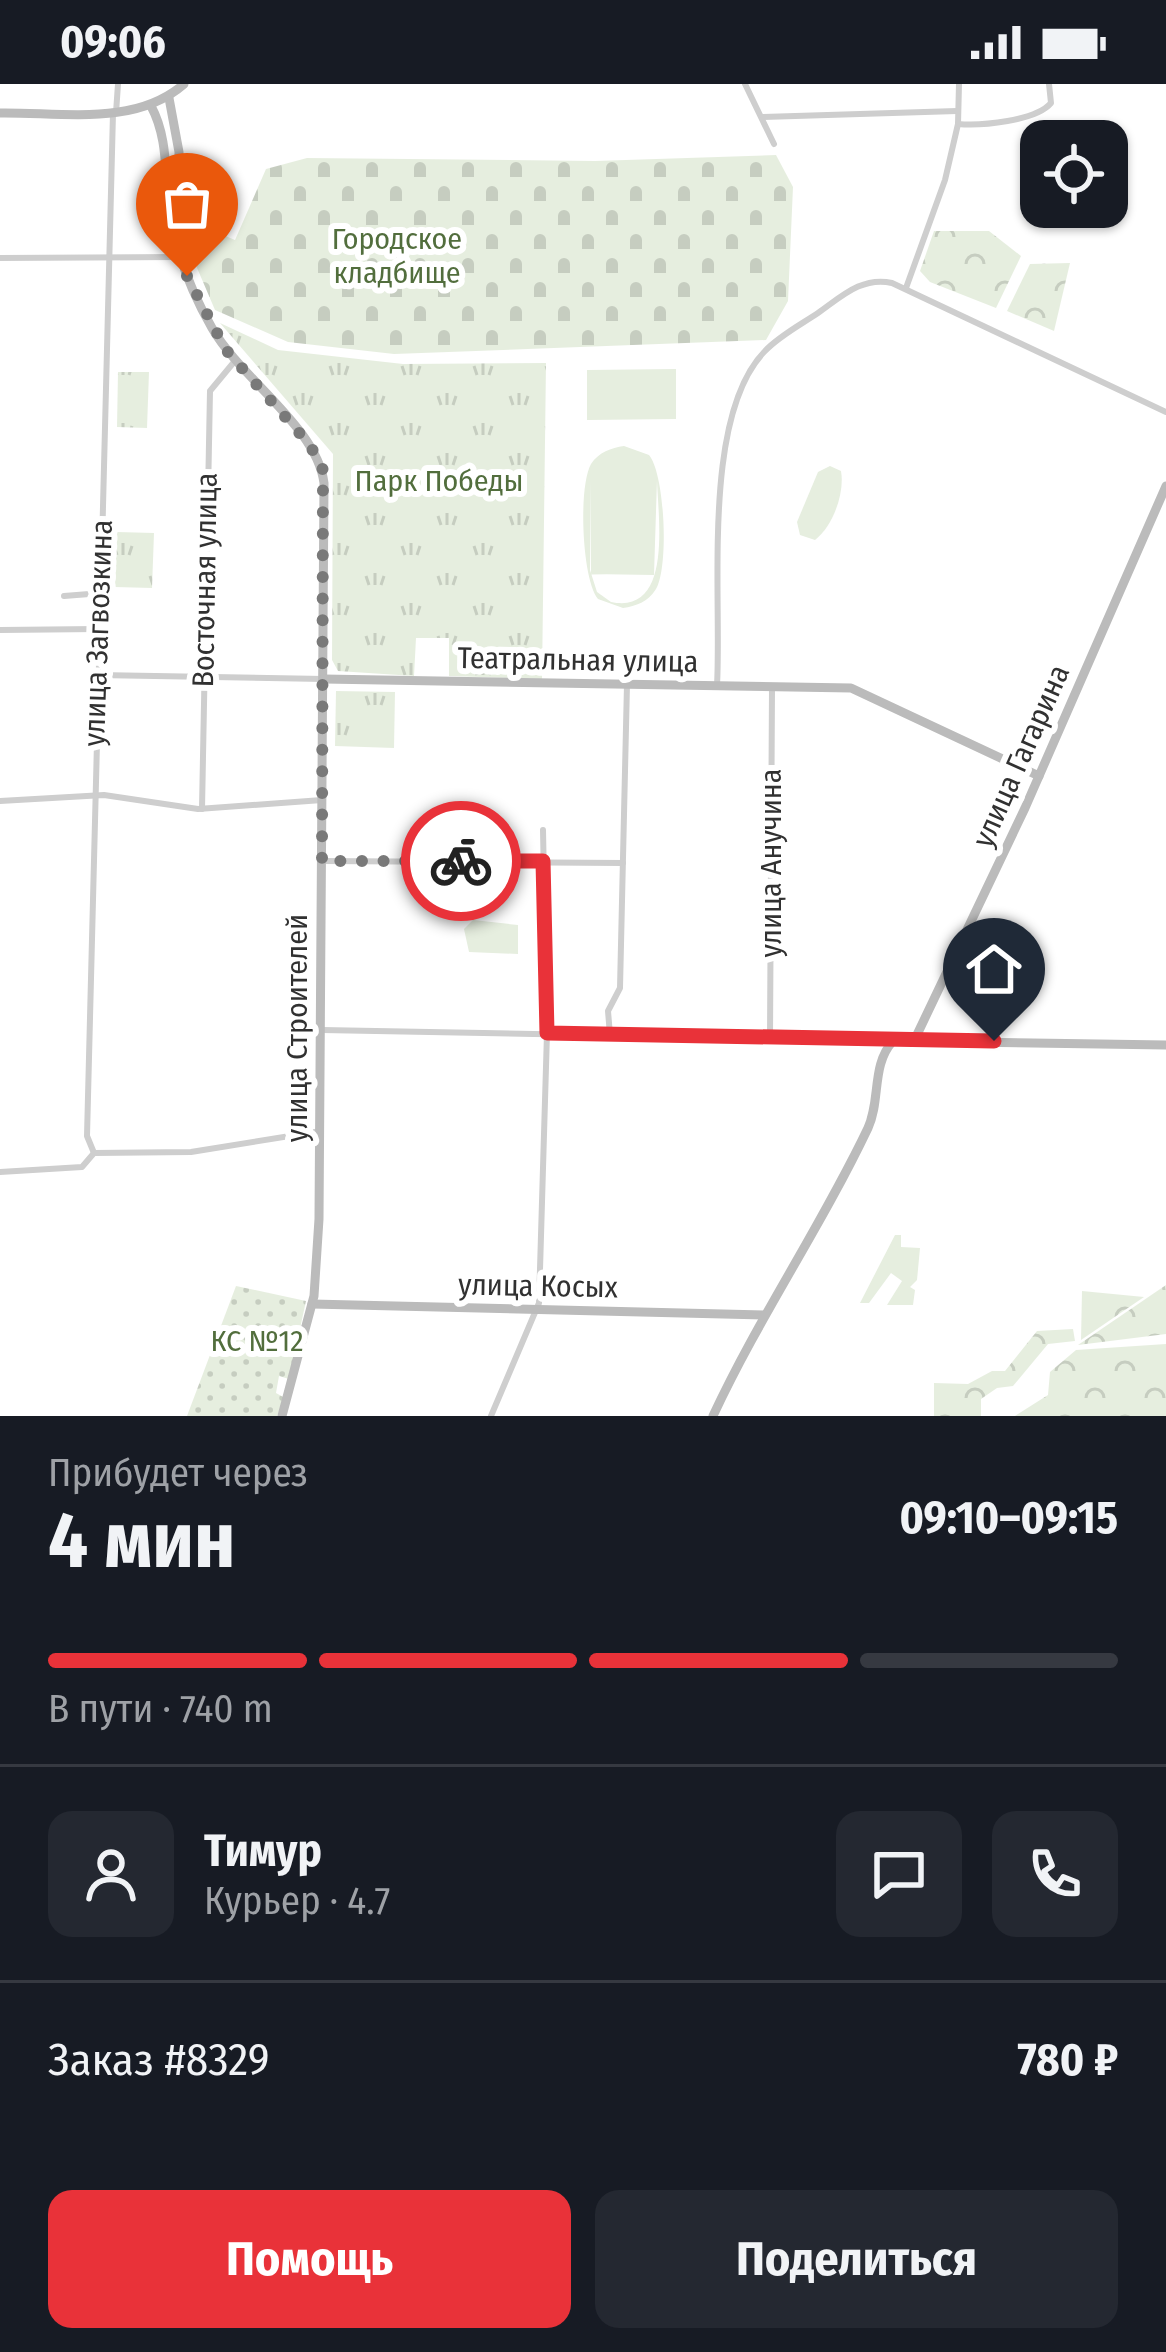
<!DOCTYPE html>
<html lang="ru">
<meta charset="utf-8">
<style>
:root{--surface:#171b24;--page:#242831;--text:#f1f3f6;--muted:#9ea1a6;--line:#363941;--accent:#e93239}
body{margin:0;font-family:"Fira Sans Condensed",sans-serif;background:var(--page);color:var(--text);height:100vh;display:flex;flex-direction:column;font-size:45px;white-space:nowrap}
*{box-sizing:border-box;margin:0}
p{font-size:39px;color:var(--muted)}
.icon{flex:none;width:66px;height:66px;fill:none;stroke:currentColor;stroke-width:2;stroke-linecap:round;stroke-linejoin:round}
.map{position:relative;height:1332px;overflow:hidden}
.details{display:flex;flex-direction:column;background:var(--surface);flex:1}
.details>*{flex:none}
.tools{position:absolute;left:1020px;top:36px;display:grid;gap:24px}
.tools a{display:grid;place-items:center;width:108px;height:108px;border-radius:24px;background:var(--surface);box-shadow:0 3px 9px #0004;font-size:60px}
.pin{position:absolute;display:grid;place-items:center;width:102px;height:102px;color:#fff;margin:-123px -51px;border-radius:50% 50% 50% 0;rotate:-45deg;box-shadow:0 0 12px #0007}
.pin .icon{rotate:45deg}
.courier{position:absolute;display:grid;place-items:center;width:120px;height:120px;margin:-60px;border:9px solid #e93239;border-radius:50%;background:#fff;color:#222;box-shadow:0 3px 15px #0007}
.summary em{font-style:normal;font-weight:700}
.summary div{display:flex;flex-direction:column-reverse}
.summary{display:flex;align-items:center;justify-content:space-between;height:204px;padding:0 48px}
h1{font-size:78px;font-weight:700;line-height:90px}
.bar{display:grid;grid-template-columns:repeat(4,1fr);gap:18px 12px;align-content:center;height:144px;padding:0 48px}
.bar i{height:15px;border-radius:9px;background:var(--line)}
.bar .active{background:var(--accent)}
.bar p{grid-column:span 4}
.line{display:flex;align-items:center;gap:30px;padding:0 48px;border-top:3px solid var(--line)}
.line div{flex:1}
.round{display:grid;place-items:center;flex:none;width:126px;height:126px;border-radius:24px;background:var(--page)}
.action{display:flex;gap:24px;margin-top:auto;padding:24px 48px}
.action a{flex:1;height:138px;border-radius:24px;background:var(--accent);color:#fff;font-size:48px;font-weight:700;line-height:138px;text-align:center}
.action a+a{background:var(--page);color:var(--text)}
.status{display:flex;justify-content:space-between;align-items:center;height:84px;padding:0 60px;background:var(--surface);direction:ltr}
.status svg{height:33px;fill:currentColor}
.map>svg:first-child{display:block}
</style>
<div class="status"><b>09:06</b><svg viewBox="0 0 49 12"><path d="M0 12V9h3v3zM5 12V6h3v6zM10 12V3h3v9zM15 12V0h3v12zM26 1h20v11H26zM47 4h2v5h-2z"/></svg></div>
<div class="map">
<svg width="1166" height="1332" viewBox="0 0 1166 1332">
<defs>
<pattern id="forest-crowns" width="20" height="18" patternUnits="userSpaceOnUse" patternTransform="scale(3)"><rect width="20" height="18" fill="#e6eedf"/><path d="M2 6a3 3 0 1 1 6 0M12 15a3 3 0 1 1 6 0" fill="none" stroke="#c6cdc0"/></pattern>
<pattern id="cemetery-stones" width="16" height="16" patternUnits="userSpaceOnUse" patternTransform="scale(3)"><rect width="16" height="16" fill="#e6eedf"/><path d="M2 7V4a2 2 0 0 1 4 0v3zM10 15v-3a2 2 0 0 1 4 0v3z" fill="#c6cdc0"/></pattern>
<pattern id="park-tufts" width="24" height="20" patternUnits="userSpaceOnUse" patternTransform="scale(3)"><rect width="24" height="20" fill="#e6eedf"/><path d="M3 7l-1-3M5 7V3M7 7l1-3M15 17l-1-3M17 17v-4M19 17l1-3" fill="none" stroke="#c6cdc0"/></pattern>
<pattern id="garden-dots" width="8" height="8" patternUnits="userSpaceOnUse" patternTransform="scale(3)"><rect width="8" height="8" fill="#e6eedf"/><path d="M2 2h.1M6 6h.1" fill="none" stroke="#c6cdc0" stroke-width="1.8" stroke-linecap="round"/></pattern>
</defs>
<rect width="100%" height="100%" fill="#fff"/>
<g fill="#e6eedf" fill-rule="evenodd">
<polygon points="676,285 676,335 587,336 587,286"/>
<path d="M624 362 649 371C665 390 669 483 656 505 648 518 636 522 623 524L598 515C582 496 578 403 591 380 599 368 611 364 624 362ZM591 396V490L654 491 657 396C658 434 673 531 611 518L597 508 590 486Z"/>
<path d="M830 382 841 387C845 409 833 442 815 456L800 451 797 438 818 388Z"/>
<polygon points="473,836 518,841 518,870 469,868 464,845"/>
<polygon points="895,1151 901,1151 901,1163 920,1164 917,1196 910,1203 915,1206 913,1221 887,1221 902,1197 891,1189 869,1219 860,1219"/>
</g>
<g fill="url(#forest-crowns)">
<polygon points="934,147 989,147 1021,172 996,224 930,198 920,187"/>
<polygon points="1070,179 1054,247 1007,227 1030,180"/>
<polygon points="1166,1201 1166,1250 1078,1261"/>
<polygon points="1082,1207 1144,1213 1081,1256"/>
<polygon points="1073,1245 1075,1257 1048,1260 1013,1302 997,1304 981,1315 981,1332 934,1332 934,1299 968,1300 992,1287 1005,1287 1037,1247"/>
<polygon points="1166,1260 1166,1332 1015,1332 1048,1311 1050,1288 1076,1266"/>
</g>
<polygon fill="url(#cemetery-stones)" points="776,71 793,103 788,217 766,256 394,270 288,258 215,226 186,158 194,139 235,156 266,85 307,74 595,77"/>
<g fill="url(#park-tufts)">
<polygon points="220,239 278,266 403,280 546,279 542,595 449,592 449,554 416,554 414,592 338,587 332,576 333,370"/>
<polygon points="118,288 149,288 147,344 117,343"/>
<polygon points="117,448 154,449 152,504 115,503"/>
<polygon points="336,607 395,608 394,664 335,662"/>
</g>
<polygon fill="url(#garden-dots)" points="236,1202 306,1217 289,1295 279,1292 276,1309 285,1314 277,1332 187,1332"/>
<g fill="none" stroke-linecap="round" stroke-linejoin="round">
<g stroke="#cecece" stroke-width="6">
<polyline points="745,0 774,60"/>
<polyline points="116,29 118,0"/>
<polyline points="763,33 957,27"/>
<path d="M958 40C981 42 1036 37 1051 19L1049 0"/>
<polyline points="0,174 180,173"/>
<polyline points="906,204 945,96 958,40 959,0"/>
<polyline points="64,512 102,509"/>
<polyline points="0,546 98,545"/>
<polyline points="97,591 324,595"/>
<path d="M717 601C722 514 701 332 765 267 779 252 800 241 818 229 841 213 862 192 892 199L1166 328"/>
<polyline points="0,717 104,711 198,725 322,716"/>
<polyline points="202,725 210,307 234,278"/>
<polyline points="322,777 623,779"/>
<polyline points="322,946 893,957"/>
<polyline points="610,951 608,927 620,904 627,600"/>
<polyline points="770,955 772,604"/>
<polyline points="94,1069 87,1052 113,29"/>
<polyline points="0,1088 82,1083 94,1069 191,1068 321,1047"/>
<polyline points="491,1332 539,1219 547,949 543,746"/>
</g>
<g stroke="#bbb" stroke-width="9">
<polyline points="169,14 179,68 179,156"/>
<path d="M151 22C171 59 163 101 172 140 179 176 193 211 212 244 241 295 317 343 324 399L319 1135 314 1212 282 1332"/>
<path d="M0 29C61 28 135 43 184 0"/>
<polyline points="324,595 851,604 1039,692"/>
<polyline points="914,957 1025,724 1166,402"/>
<polyline points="312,1220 764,1231"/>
<path d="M713 1332C759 1233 821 1143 868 1044 881 1016 871 981 893 957L1166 961"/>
</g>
</g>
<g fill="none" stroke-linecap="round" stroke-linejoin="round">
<polyline stroke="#797979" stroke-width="12" stroke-dasharray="0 21.6" points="187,192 226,266 310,361 323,386 322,777 461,777"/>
<polyline stroke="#e93239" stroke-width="15" points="461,777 543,777 547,949 994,957"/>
</g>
<g text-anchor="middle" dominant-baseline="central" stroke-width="12" stroke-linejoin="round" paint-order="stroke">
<g font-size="30" fill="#526e3d" stroke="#fff">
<text x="397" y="155">Городское<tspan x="397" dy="34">кладбище</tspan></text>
<text x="439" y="397">Парк Победы</text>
<text x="257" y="1257">КС №12</text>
</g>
<g font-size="30" fill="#313131" stroke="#fff">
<text transform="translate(205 496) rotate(-89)">Восточная улица</text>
<text transform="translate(98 549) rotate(-88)">улица Загвозкина</text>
<text transform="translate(578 576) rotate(1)">Театральная улица</text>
<text transform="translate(1021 672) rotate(-66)">улица Гагарина</text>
<text transform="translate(771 779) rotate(-90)">улица Анучина</text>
<text transform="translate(297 944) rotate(-90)">улица Строителей</text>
<text transform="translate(538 1202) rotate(1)">улица Косых</text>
</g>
</g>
</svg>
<div class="tools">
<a><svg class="icon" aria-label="locate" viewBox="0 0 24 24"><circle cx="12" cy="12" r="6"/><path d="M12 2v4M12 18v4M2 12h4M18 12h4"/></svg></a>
</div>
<div class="pin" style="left:187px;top:192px;background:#ea580c"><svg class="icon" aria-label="bag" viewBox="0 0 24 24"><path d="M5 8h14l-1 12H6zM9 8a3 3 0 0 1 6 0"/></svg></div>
<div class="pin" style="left:994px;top:957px;background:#1f2937"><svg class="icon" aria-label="home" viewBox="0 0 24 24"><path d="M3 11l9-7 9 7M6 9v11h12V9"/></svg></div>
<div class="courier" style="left:461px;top:777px"><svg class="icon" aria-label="bike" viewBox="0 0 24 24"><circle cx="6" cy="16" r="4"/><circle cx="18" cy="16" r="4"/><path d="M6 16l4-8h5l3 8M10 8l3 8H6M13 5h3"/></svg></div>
</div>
<section class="details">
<div class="summary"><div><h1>4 мин</h1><p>Прибудет через</p></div><em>09:10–09:15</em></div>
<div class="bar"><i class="active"></i><i class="active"></i><i class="active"></i><i></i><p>В пути · 740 m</p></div>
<div class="line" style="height:216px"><a class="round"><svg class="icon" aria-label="person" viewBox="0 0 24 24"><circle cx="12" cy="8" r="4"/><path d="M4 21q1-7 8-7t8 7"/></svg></a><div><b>Тимур</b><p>Курьер · 4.7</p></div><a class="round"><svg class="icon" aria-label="chat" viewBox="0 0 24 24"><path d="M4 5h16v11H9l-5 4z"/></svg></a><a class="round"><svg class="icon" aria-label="phone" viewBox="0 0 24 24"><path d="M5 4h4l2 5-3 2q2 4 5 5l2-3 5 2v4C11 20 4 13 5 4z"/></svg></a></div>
<div class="line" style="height:156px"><div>Заказ #8329</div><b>780 ₽</b></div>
<div class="action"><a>Помощь</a><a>Поделиться</a></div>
</section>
